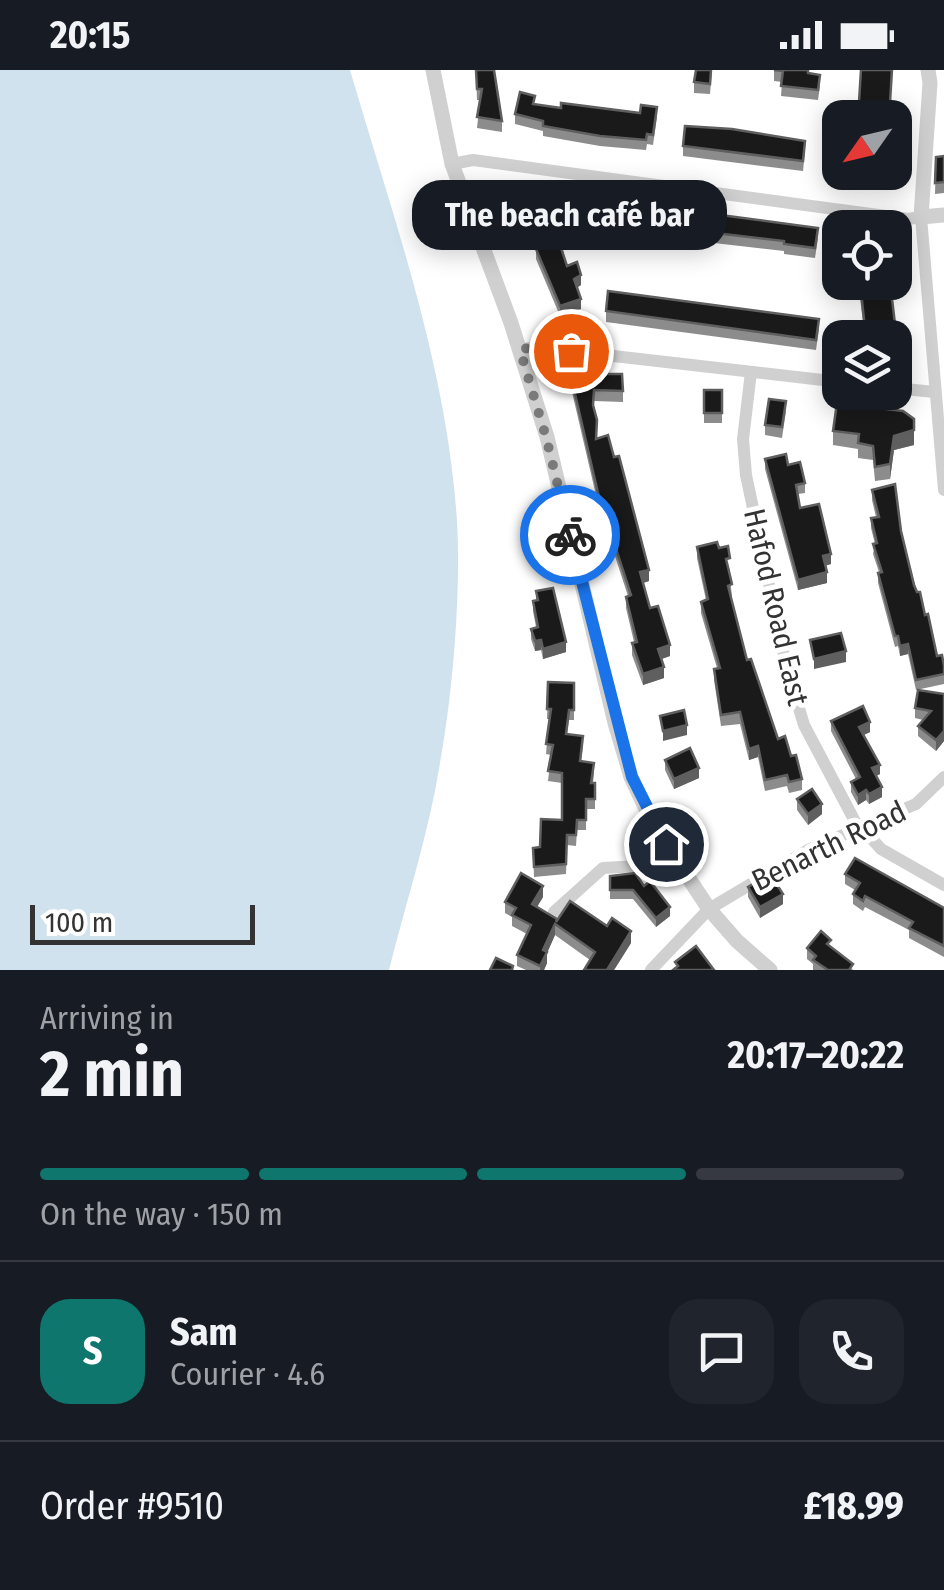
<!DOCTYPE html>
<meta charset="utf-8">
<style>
:root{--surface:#171b24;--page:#20242c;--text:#f1f3f6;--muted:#9ea1a6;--line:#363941;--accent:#0f766e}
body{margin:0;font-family:"Fira Sans Condensed",sans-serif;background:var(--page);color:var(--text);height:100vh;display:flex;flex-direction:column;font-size:38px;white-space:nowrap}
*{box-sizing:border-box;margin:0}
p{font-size:32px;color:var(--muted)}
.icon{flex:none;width:55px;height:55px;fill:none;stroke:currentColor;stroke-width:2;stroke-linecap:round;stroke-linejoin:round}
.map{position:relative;height:900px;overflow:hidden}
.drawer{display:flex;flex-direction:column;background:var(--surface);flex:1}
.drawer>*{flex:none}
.needle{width:65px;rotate:236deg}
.controls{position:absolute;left:822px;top:30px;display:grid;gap:20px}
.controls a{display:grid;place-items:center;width:90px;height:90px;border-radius:20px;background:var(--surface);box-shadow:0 5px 25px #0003;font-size:50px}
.scale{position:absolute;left:30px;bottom:25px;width:225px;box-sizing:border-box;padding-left:10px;border:5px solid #333;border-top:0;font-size:28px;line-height:35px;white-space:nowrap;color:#333;-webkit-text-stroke:8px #fff;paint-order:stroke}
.pin{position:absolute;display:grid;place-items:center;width:85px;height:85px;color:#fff;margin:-42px;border:5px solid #fff;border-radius:50%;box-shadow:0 2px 10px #0007}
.courier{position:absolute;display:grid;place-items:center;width:100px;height:100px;margin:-50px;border:8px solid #1a73e8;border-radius:50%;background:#fff;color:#222;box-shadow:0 2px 12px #0007}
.bubble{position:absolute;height:70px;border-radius:30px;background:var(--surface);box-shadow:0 5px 25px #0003;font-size:32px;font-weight:700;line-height:70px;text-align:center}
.summary em{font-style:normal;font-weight:700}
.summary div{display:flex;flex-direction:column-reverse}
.summary{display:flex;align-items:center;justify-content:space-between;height:170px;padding:0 40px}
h1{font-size:65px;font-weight:700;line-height:75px}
.bar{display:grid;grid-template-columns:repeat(4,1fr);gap:15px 10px;align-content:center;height:120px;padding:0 40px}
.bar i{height:12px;border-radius:8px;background:var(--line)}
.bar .on{background:var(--accent)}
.bar p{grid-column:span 4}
.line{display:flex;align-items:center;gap:25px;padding:0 40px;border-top:2px solid var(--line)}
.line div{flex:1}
.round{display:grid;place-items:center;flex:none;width:105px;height:105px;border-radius:30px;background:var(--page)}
.status{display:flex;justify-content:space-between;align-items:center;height:70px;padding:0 50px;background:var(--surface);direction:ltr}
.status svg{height:28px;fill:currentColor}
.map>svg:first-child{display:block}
</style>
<div class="status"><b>20:15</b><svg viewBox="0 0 49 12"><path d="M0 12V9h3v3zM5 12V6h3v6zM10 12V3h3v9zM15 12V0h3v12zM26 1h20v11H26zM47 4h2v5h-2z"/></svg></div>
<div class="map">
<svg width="944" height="900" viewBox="0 0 944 900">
<rect width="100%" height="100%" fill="#fff"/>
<path fill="#cfe2ee" d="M0 0H350C393 147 447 296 457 451 461 524 453 621 440 693 429 763 406 832 389 900H0Z"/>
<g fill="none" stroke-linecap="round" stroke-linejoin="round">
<g stroke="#d0d0d0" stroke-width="12">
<polyline points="452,94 473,90 908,149 921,147 944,420"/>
<polyline points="520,280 535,277 840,312"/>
<polyline points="751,302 743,369 746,405 786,595 804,655 859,759"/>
<polyline points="895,318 934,322"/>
<polyline points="862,758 881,779 944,815"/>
<polyline points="554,842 603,798 678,794"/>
<polyline points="651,900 709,839 810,779 916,734 944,707"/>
</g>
<g stroke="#d0d0d0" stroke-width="15">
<polyline points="433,0 452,94 511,253 547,367 615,653 631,707 653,754 709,839 737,871 770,900"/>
<polyline points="928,0 930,13 921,147 944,145"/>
</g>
</g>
<g fill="#8c8c8c">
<polygon points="476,0 502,51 502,62 477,58 480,30 477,30"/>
<polygon points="712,0 710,24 694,23 694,12"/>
<polygon points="774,0 809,0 809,3 820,16 818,30 781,26 782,12 774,11"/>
<polygon points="535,35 657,47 653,75 647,74 646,80 600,76 543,66 543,61 515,54 515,44"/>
<polygon points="683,76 805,81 803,101 683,86"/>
<polygon points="944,86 944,123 935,124 936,87"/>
<polygon points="839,92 885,102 884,119 838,115"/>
<polygon points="543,119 573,145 818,168 815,188 784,184 784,181 557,155 567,196 581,215 577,218 581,239 560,246 536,189 536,179 545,176 520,156 520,146"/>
<polygon points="858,212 890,212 897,282 895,282 895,268 865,268"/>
<polygon points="606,241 819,259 816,280 606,252"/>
<polygon points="572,311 623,321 623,332 594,331 594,337 597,368 649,511 643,513 650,538 670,586 662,589 664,608 643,615 632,585 632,573 634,572 626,538 626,527 628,526 598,434 572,322"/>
<rect x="704" y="320" width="18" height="33"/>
<polygon points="786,341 782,368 765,365 765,355"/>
<polygon points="914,349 914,375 894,380 890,409 875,411 873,390 858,388 858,379 833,375 833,361"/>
<polygon points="765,389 788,395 805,413 805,423 798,424 800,438 831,494 825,496 827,513 798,520 765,399"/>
<polygon points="872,420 901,461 917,522 937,586 944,596 944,614 916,620 908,584 900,586 898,576 895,577 878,513 878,503 879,502 873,484 875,474 871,458 871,448 876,447 872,430"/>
<polygon points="697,477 719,478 730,500 729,500 732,526 731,526 747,590 778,669 791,686 802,709 802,720 789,723 787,716 765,721 758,687 749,690 740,654 721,656 714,610 714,599 717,598 701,543 701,532 706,530 697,488"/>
<polygon points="536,521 566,582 543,589 541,580 535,581 531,569 531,559 536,557 533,541 533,531 536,531"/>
<polygon points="548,612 574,613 574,650 569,650 567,664 583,676 581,691 594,703 593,713 595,713 595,739 586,739 586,760 577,760 576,776 567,775 566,804 534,807 533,778 540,777 562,750 562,713 548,711 551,685 546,684 549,649 547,649"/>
<polygon points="944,624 944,671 936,681 918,666 918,656 923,650 915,648 915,638"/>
<polygon points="831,651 870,662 864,665 880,704 876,706 882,727 869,734 866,730 858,735 851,722 851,712 856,709 831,661"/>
<polygon points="665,690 699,708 674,719 665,700"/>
<polygon points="797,729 822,744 808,755 797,740"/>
<polygon points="845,804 944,838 944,887 909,868 909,860 865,837 863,841 853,834 853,824 855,820 845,814"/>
<polygon points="610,806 644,816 670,846 656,857 633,829 610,829"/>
<polygon points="748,817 783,834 760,848 748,827"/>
<polygon points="543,827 537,837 557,849 631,873 614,900 584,900 590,890 555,865 547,883 547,893 544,900 526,900 517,896 517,885 527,864 512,856 512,847 505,843 505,832"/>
<polygon points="831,877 853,900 813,900 813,894 807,889 807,878"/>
</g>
<g fill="#5f5f5f">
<polygon points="581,205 581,215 574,219 574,209"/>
<polygon points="581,229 581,239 560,246 560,236"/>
<polygon points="914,360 914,375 894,380 890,409 890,394 894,366"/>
<polygon points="831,484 831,494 823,496 823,486"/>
<polygon points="649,500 649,511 640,514 640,502"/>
<polygon points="827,502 827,513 798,520 798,510"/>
<polygon points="541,570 541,580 535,581 535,571"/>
<polygon points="566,572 566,582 543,589 543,579"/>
<polygon points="908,574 908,584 900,586 900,576"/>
<polygon points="670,575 670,586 658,590 658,579"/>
<polygon points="846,581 846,592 814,599 814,589"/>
<polygon points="664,597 664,608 643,615 643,604"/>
<polygon points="870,652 870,662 859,667 859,657"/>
<polygon points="687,655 687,665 663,671 663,661"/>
<polygon points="944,661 944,671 936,681 936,670"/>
<polygon points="758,676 758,687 749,690 749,679"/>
<polygon points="880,695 880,704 872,708 872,698"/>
<polygon points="699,698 699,708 674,719 674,709"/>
<polygon points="882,717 882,727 869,734 869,724"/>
<polygon points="866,720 866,730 858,735 858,725"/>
<polygon points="822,734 822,744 808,755 808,744"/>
<polygon points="543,816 543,827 532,845 532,834"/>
<polygon points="783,824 783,834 760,848 760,837"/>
<polygon points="670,837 670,846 656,857 656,848"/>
<polygon points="555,854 555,865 547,883 547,893 544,900 540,900 543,880"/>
<polygon points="631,861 631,873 614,900 607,900"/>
</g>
<g fill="#1a1a1a" stroke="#5f5f5f" stroke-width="2.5">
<polygon points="476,0 494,0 502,51 477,47 482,19 477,19"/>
<polygon points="696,0 711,0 710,14 694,12"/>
<polygon points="774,0 808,0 808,3 820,5 818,20 781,16 783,1"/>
<polygon points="861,0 892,0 889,48 858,48"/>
<polygon points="520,22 535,26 533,34 561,38 561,33 640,43 641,35 657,37 653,65 647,64 646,70 600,66 543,56 543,51 515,44"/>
<polygon points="685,56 732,59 805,71 803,91 683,76"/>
<polygon points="944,86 944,112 935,113 936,87"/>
<polygon points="839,92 840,102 885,102 884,108 838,105"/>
<polygon points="543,119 573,145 576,126 818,158 815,178 784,174 784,171 553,144 562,168 551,172 520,146"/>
<polygon points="559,172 567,196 577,192 581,205 574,209 581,229 560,236 536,179"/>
<polygon points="860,212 890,212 897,271 895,272 895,268 866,268"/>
<polygon points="608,221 819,249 816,270 606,241"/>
<polygon points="602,304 622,304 623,321 594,320 593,335 597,350 596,369 608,365 614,387 619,386 649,500 640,502 650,538 658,536 670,575 658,579 664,597 643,604 632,573 637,572 626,527 631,525 598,423 572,311"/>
<rect x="704" y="320" width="18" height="23"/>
<polygon points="769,329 786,331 782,357 765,355"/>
<polygon points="837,333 903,341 914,349 914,360 894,366 890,394 875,397 873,376 858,373 859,364 833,361"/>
<polygon points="786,384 788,395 800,392 805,413 796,415 800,438 819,434 831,484 823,486 827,502 798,510 765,389"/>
<polygon points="895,414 901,461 914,515 917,522 920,522 925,545 928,544 937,586 942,585 944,596 944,604 916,610 908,574 900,576 898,566 895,566 878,503 882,502 873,474 877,473 871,448 879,447 872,420"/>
<polygon points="717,472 719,478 728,476 730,488 726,489 732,514 728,516 747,590 751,589 778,669 785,666 791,686 796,685 802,709 789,712 787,705 765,710 758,676 749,679 740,642 721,645 714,599 720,598 701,532 708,529 697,477"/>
<polygon points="553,518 566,572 543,579 541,570 535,571 531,559 538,557 533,531 538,530 536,521"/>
<polygon points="841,563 846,581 814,589 810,570"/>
<polygon points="548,612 574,613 574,640 569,640 566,664 583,666 580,691 594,693 591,713 595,713 595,729 586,729 586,750 577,750 576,765 567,765 566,794 534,797 533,778 540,777 541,749 562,750 562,703 548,701 553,675 546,674 551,639 547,639"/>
<polygon points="918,620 944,624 944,661 936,670 918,656 931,641 915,638"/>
<polygon points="863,636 870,652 859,657 880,695 872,698 882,717 869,724 866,720 858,725 851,712 860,707 831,651"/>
<polygon points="684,640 687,655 663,661 660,646"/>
<polygon points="690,678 699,698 674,709 665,690"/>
<polygon points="812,719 822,734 808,744 797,729"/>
<polygon points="855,788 944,838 944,876 909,858 913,852 865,826 863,831 853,824 860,813 845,804"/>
<polygon points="521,803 543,816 532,834 557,849 556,852 570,831 607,856 612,848 631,861 607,900 584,900 595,882 555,854 543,880 547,882 540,896 517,885 531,855 512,845 516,838 505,832"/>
<polygon points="635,803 644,816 650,811 670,837 656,848 633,820 610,820 610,806"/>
<polygon points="770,804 783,824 760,837 748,817"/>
<polygon points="821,861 831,870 827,874 853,894 849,900 828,900 813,890 816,886 807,878"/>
<polygon points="696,876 714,900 673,900 678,896 675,892"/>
<polygon points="496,888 513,896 512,900 490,900"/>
</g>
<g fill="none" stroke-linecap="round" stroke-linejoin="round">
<polyline stroke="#7a7a7a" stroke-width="10" stroke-dasharray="0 18" points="570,465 546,367 520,280 535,276 571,281"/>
<polyline stroke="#1a73e8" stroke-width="12" points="570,465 632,707 666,774"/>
</g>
<g text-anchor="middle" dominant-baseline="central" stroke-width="10" stroke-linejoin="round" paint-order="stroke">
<g font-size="30" fill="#333" stroke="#fff">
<text transform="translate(776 537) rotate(77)">Hafod Road East</text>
<text transform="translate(829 776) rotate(-26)">Benarth Road</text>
</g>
</g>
</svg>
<div class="controls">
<a><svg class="needle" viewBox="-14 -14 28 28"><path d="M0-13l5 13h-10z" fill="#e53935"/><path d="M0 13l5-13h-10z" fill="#9ea1a6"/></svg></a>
<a><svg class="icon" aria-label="locate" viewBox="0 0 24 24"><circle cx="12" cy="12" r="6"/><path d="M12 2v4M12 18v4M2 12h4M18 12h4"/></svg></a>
<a><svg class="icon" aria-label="layers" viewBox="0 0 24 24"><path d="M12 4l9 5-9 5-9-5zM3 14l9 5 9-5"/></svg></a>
</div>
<div class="scale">100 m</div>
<div class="pin" style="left:571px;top:281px;background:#ea580c"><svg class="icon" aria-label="bag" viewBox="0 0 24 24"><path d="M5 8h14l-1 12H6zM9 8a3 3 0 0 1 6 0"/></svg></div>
<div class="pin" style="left:666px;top:774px;background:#1f2937"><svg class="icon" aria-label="home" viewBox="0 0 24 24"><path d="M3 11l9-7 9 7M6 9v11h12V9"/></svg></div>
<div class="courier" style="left:570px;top:465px"><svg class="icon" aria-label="bike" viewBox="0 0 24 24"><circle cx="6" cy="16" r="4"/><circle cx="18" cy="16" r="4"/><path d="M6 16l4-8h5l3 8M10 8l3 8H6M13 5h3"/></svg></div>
<div class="bubble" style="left:412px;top:110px;width:315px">The beach café bar</div>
</div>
<section class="drawer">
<div class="summary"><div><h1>2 min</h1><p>Arriving in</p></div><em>20:17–20:22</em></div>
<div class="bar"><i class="on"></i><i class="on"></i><i class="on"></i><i></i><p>On the way · 150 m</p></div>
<div class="line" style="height:180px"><b class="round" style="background:var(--accent);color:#fff">S</b><div><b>Sam</b><p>Courier · 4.6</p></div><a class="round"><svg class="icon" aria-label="chat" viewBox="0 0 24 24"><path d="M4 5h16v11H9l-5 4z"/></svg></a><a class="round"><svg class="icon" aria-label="phone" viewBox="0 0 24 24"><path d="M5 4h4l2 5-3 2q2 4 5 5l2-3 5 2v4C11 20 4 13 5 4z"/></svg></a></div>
<div class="line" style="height:130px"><div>Order #9510</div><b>£18.99</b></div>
</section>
